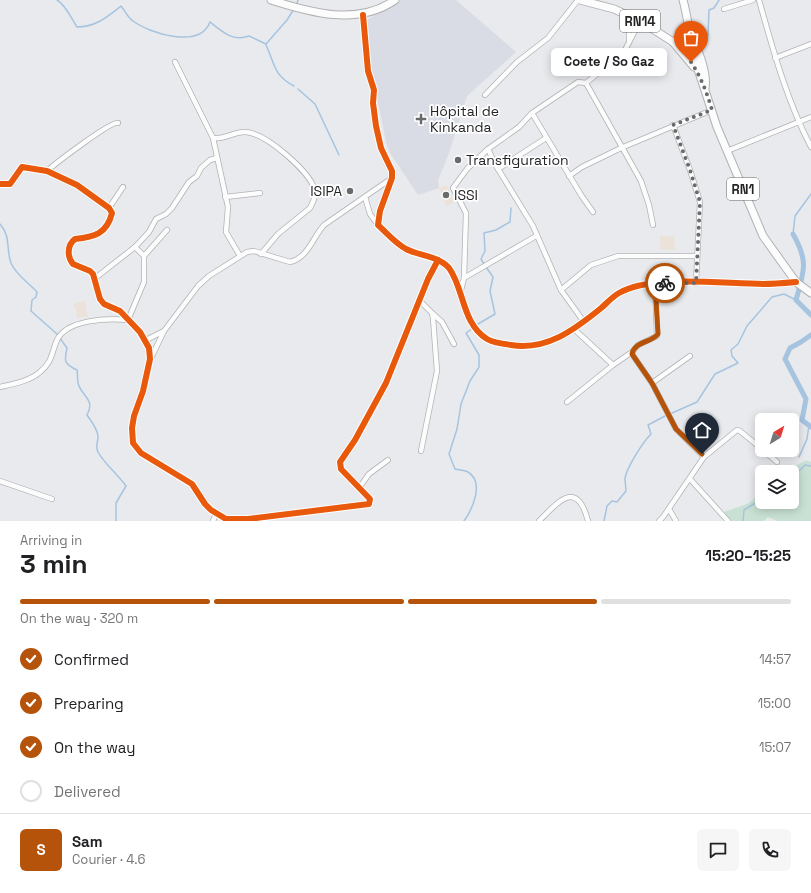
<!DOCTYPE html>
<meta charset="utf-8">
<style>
:root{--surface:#fff;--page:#f6f6f6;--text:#202124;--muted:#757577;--line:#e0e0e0;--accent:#b45309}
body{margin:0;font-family:"Space Grotesk",sans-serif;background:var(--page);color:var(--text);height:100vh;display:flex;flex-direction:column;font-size:15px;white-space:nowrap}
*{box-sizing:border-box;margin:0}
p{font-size:13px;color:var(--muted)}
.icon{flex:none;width:22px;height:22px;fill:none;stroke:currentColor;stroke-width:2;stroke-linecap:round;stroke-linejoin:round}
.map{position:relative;height:521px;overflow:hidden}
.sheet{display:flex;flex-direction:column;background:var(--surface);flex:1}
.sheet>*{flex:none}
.needle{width:26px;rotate:38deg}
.controls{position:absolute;left:755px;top:413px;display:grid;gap:8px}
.controls a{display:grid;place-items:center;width:44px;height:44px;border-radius:6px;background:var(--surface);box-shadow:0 2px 10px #0003;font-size:20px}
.pin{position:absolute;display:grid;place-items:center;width:34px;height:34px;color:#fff;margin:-41px -17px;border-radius:50% 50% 50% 0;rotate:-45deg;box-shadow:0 0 4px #0007}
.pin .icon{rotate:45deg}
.courier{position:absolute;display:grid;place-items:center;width:40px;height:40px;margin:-20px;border:3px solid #b45309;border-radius:50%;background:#fff;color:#222;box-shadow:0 1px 5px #0007}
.bubble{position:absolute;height:28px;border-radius:6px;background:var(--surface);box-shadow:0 2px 10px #0003;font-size:13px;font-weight:700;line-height:28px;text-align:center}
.overview em{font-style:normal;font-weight:700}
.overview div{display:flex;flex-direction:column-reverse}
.overview{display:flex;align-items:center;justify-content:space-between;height:68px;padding:0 20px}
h1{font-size:26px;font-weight:700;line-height:30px}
.bar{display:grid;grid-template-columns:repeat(4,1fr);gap:6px 4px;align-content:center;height:48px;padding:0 20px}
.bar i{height:5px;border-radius:3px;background:var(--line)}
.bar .on{background:var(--accent)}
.bar p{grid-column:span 4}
.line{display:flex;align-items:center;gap:10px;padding:0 20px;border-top:1px solid var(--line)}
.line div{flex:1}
.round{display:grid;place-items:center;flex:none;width:42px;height:42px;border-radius:6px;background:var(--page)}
ol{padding:0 20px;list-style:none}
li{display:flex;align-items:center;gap:12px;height:44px}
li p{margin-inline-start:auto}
li .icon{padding:4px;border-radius:50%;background:var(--accent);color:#fff;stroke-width:4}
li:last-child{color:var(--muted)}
li i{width:22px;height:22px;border:2px solid var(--line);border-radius:50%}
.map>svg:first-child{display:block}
</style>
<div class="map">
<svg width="811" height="521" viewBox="0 0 811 521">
<rect width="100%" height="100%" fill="#e8eaed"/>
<polygon fill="#d9dce5" points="400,0 456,0 516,52 467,96 449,153 438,180 439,188 418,195 390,153 386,142 372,73 367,20"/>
<g fill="#ebe2da">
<polygon points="447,185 454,202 446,206 439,188"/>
<polygon points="660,236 674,236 675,250 660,249"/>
<polygon points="85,301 88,317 77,318 76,307 73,305 77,302"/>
</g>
<polygon fill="#c9e1d4" points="806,460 811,462 811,521 777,521 768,517 764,521 731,521 724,512 747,504 753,500 756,494 755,489 762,488 762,502 792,502 792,472 788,472 790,467 794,467"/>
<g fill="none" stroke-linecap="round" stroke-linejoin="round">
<g stroke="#a6c4e0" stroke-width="1.5">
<path d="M57 0C66 5 71 18 77 27 96 27 107 17 121 6 125 11 128 18 133 21 151 34 200 49 210 22 223 32 233 42 249 36L266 44 287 20 294 9"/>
<polyline points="296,6 298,0"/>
<polyline points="708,35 709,10 714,8 719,0"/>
<path d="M266 45C275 64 273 75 294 86"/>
<polyline points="298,89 315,104 339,155"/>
<path d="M0 224C11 236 6 250 11 263 16 275 29 283 37 292L36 297 32 300 31 311 57 334 67 348C64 361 64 364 77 370 78 374 77 379 78 383 81 396 96 399 87 415 91 421 98 429 98 437 98 443 95 446 98 452 103 462 119 476 126 486L116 503V521"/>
<polyline points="793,234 795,216 811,194"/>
<polyline points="484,264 481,259 485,251 484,233 496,230 510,222 511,208"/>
<polyline points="478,324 495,314 490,291 493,277 486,267"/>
<polyline points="672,413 697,402 715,374 738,363 732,356 731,350 738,344 747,326 772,297 784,294 796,300"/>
<polyline points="799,457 807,439 809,425"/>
<polyline points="792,478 805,465 811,466"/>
<path d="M464 521C472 510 485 482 468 472 464 470 459 470 455 469L449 454 457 429 461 404 470 381 479 367V355L466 333 472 329"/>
<path d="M604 521 607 506 612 501 617 502 626 491C626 488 625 482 625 478 627 467 643 442 651 434L648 425 665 416"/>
<polyline points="743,521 744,510 762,499"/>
</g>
<g stroke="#a6c4e0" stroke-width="5">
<path d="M793 234C809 262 804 271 796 300L811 315"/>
<polyline points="811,335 801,342 790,348 785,359 806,399 802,420 811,427"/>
</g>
<defs>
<g id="minor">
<path d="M759 0C773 50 787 101 811 147"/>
<polyline points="724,9 753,0"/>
<path d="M363 15 368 71 374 90 373 103 376 126 381 148 392 171V178L380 211 378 225C388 234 394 242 406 249 419 256 439 256 449 268 464 288 462 324 487 339 494 343 503 344 511 345 546 351 574 330 600 309 606 304 612 297 619 293 652 274 724 284 763 284 774 284 785 283 796 282"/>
<polyline points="640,21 624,52 586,83 641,181 649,205 653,225"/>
<polyline points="629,40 629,16"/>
<polyline points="775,58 811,44"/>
<polyline points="175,62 213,138 228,207 226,232 240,256"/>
<polyline points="485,95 517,62 548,38 578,0"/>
<polyline points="532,113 581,195 593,212"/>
<polyline points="673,125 690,170 700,202 696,283"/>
<path d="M213 138C224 140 235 131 246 132 267 134 309 171 315 190 316 197 313 202 310 208L278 234 261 254"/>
<polyline points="488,149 495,164 533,226 561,290 584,322"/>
<polyline points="727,151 811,117"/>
<polyline points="498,169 546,138"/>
<path d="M47 171C56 163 111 121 118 123"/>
<polyline points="569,176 582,167 621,148 712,110"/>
<path d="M0 184H10L22 167 47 171 77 185 109 208 112 213C107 234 94 237 75 239 67 245 67 257 73 264L90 271 93 274 100 299 104 304 120 311 140 332 149 348 150 359 143 391 134 416 132 428 133 443 141 453 192 484 205 504 211 510 226 519H248L369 504 370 499 341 469 340 462 355 440 386 383 428 279 438 260"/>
<polyline points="225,197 260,193"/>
<polyline points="365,197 370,214 378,225"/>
<polyline points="109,208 123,187"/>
<polyline points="144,256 167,230"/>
<polyline points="464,278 536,236"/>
<polyline points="94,279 135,247 149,232 156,219 166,214 172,208 189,182 197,176 201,168 210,160 217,158"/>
<polyline points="561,290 591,265 618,256 697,256"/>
<polyline points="460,294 464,278 466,213 453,188 467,169 488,149 519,127 532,113 578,82 586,83"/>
<polyline points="420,301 432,313 433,318 437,371 421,451"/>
<polyline points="432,313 442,322 454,344"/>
<polyline points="574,329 613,365 632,352 638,345 657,336 655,284"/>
<polyline points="146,340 164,331"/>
<polyline points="632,352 634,357 652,383 676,429 704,457"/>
<path d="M151 358 164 331 198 286 209 276 247 252 254 251 290 262C308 258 313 237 324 225L392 178"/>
<polyline points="652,383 690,356"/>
<path d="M0 387C13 384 30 381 40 372 53 361 51 354 57 340 67 319 109 318 128 320L144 282V256L135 247"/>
<polyline points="567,402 613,365"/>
<polyline points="763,450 777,462"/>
<polyline points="690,479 728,521"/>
<polyline points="0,481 52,499"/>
<polyline points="359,488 369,474 388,460"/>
<polyline points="669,509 676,521"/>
<polyline points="213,521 216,514"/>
<path d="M539 521C559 501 577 479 588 521"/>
<polyline points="659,521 663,517 704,457 737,430 740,431 762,449"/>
</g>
<g id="trunk">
<path d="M271 0C311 13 358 26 395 0"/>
<polyline points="580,0 614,9 640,21 700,59"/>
<path d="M683 0C686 10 687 21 690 31 696 46 708 71 705 88"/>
<polyline points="690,29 683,37 673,42 694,67"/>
<polyline points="690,32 693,54 717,127 763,236 796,282 811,293"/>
</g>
</defs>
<use href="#minor" stroke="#b1b2b5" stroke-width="6"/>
<use href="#trunk" stroke="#b1b2b5" stroke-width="9"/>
<use href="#minor" stroke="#fcfcfc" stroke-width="4.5"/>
<use href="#trunk" stroke="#fcfcfc" stroke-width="7"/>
<defs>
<g id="cycleway">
<path d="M363 15 368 71 374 90 373 103 376 126 381 148 392 171V178L380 211 378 225C388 234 394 242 406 249 419 256 439 256 449 268 464 288 462 324 487 339 494 343 503 344 511 345 546 351 574 330 600 309 606 304 612 297 619 293 652 274 724 284 763 284 774 284 785 283 796 282"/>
<path d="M0 184H10L22 167 47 171 77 185 109 208 112 213C107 234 94 237 75 239 67 245 67 257 73 264L90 271 93 274 100 299 104 304 120 311 140 332 149 348 150 359 143 391 134 416 132 428 133 443 141 453 192 484 205 504 211 510 226 519H248L369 504 370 499 341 469 340 462 355 440 386 383 428 279 438 260"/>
</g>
</defs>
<use href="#cycleway" stroke="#fff" stroke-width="8"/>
<use href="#cycleway" stroke="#e8590c" stroke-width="6"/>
</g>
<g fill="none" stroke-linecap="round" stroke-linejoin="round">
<path stroke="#696a6c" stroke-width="4" stroke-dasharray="0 7.2" d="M665 283H696L700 202 690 170 673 125 712 110C707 93 701 77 691 62"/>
<path stroke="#b45309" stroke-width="5" d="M665 283 655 284 658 334C651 343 635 341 632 354L652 383 676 429 702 454"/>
</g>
<g fill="#696a6c" stroke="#fff" stroke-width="1.5">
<path d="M419 113h4v4h4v4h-4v4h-4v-4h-4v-4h4z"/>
<circle cx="458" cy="160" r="4"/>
<circle cx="350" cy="191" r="4"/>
<circle cx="446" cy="195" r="4"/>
</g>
<g text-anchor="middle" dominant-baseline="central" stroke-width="3.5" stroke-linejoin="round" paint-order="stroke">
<g fill="#fff" stroke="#666668" stroke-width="1">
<rect x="620" y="10" width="40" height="22" rx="3"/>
<rect x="727" y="178" width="32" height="22" rx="3"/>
</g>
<g font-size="13" font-weight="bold" fill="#252527">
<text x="640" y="21">RN14</text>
<text x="743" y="189">RN1</text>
</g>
<g font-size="14" fill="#252527" stroke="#fff" text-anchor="start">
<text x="430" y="111">Hôpital de<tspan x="430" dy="16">Kinkanda</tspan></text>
<text x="466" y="160">Transfiguration</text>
<text x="342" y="191" text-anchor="end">ISIPA</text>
<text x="454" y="195">ISSI</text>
</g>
</g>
</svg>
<div class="controls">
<a><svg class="needle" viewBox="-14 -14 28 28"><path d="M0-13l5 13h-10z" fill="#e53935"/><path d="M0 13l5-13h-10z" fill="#757577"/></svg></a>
<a><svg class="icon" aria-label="layers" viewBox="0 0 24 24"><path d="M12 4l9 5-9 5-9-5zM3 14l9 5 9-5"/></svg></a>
</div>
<div class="pin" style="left:691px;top:62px;background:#ea580c"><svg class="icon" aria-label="bag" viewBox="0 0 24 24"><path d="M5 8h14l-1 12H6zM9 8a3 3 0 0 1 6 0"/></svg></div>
<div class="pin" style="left:702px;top:454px;background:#1f2937"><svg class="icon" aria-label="home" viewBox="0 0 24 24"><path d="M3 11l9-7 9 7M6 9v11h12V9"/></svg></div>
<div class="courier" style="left:665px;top:283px"><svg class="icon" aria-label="bike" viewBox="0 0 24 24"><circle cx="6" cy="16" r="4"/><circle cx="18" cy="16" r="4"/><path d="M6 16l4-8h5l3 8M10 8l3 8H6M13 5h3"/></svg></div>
<div class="bubble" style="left:551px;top:48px;width:116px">Coete / So Gaz</div>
</div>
<section class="sheet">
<div class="overview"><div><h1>3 min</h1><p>Arriving in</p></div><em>15:20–15:25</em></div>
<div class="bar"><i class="on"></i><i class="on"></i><i class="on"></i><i></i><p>On the way · 320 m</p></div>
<ol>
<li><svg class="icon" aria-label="check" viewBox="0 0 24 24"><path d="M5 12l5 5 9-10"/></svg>Confirmed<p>14:57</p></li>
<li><svg class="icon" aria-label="check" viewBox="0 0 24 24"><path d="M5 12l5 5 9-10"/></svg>Preparing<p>15:00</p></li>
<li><svg class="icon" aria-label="check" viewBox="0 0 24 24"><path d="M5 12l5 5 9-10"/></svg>On the way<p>15:07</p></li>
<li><i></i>Delivered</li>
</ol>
<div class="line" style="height:72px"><b class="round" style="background:var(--accent);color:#fff">S</b><div><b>Sam</b><p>Courier · 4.6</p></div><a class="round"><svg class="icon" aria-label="chat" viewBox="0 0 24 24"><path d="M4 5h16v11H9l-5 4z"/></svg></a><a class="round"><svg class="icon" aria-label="phone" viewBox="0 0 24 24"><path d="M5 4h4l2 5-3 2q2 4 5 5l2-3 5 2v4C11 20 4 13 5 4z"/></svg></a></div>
</section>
